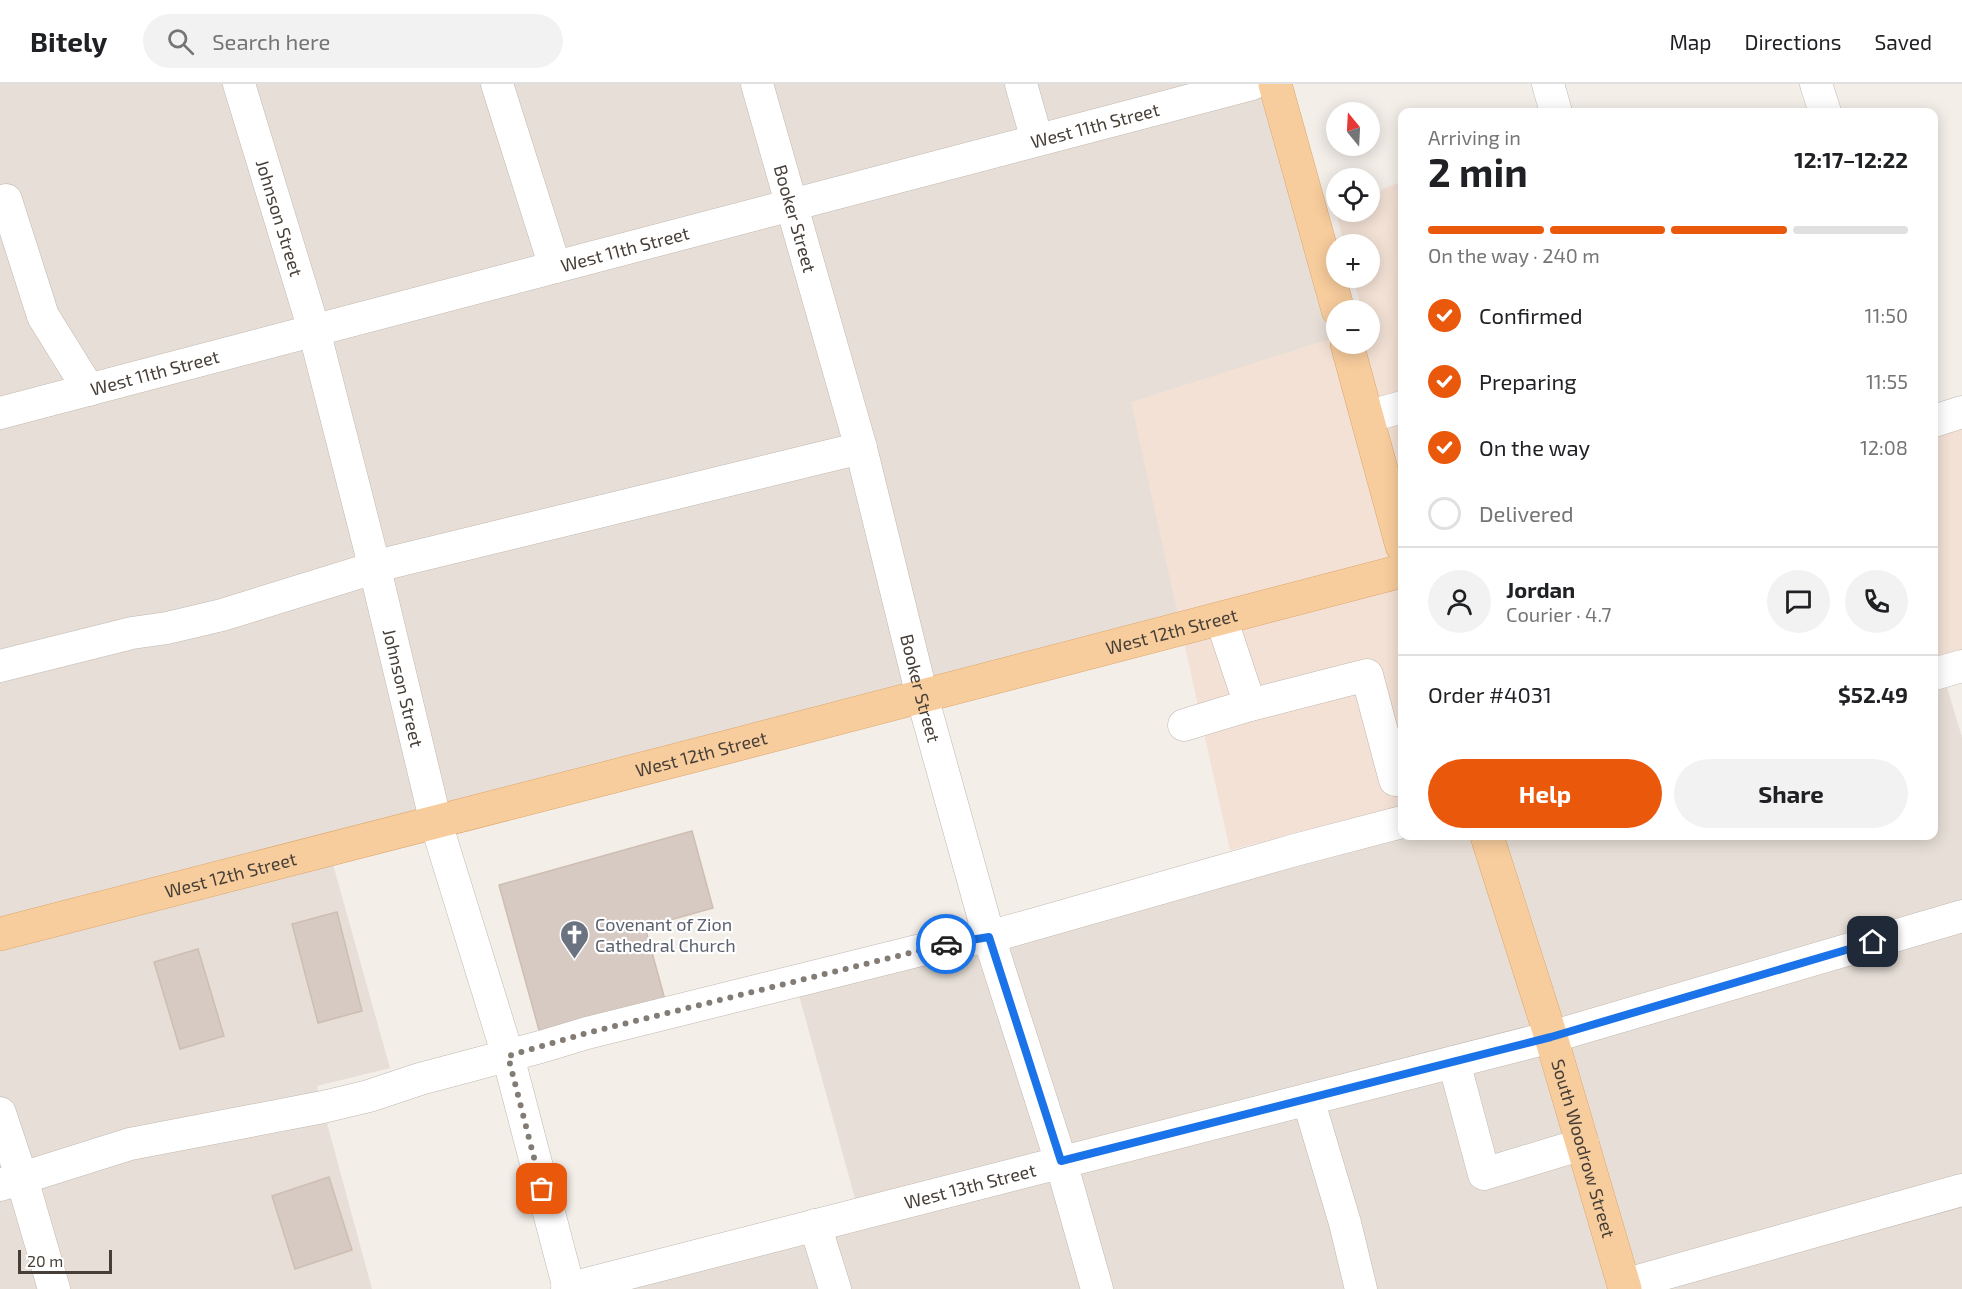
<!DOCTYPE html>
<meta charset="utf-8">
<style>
:root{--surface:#fff;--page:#f2f2f2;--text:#202124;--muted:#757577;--line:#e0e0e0;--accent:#ea580c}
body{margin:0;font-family:"Exo 2",sans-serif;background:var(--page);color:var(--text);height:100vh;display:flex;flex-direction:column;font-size:22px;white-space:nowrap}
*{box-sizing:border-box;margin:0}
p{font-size:20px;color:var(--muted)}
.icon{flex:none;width:33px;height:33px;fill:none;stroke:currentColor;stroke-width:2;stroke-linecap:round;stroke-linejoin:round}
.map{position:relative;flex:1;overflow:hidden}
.details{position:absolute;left:1398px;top:24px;width:540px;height:732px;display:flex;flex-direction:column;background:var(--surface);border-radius:12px;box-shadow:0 3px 15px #0003}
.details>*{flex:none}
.needle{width:39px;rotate:342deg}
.controls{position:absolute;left:1326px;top:18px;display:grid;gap:12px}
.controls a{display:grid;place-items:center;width:54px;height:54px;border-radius:50%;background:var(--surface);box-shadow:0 3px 15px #0003;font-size:30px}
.scale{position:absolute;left:18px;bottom:15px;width:94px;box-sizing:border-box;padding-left:6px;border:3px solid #463e37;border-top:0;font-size:16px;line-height:21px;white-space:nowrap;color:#463e37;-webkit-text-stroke:4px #fff;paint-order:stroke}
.pin{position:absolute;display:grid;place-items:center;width:51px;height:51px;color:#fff;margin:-26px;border-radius:12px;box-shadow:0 3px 9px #0006}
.courier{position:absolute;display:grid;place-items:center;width:60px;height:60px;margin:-30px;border:4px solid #1a73e8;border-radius:50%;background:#fff;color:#222;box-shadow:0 2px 8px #0007}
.head em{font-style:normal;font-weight:700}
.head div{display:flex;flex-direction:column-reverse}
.head{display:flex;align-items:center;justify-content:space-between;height:102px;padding:0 30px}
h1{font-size:39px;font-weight:700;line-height:45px}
.bar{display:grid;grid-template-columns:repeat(4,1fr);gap:9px 6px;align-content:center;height:72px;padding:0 30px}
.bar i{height:8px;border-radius:4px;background:var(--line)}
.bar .current{background:var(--accent)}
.bar p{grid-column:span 4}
.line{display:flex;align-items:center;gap:15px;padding:0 30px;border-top:2px solid var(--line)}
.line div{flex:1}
.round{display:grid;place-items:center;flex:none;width:63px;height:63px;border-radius:32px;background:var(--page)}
ol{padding:0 30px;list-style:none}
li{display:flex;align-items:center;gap:18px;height:66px}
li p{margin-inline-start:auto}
li .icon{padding:6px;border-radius:50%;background:var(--accent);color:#fff;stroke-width:4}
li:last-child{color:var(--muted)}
li i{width:33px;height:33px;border:3px solid var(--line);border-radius:50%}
.primary-button{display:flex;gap:12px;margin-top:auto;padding:12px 30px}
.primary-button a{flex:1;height:69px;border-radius:36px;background:var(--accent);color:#fff;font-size:24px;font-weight:700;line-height:69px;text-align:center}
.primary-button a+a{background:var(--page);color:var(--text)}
header{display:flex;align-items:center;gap:36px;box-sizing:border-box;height:84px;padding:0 30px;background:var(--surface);border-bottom:2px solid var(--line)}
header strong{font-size:28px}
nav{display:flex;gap:33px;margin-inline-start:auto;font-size:21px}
.search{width:420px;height:54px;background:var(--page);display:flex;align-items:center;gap:15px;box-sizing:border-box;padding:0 21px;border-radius:33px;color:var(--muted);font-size:22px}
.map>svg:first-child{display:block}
</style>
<header>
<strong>Bitely</strong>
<div class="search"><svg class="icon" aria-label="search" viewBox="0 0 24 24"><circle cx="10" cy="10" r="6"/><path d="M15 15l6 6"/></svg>Search here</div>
<nav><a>Map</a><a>Directions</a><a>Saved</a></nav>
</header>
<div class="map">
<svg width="1962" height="1205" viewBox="0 0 1962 1205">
<rect width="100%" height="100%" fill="#f3eee8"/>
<g fill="#e7dfd7">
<polygon points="0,0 1275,0 1336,226 1336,260 1402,487 329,766 390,984 317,1002 372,1205 0,1205"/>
<polygon points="1942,587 1962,653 1962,1205 562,1205 859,1129 795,897 1402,752 1934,752 1934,590"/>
</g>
<g fill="#f3e1d5">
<polygon points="1402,97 1402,722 1230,766 1131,318 1336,253 1336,260 1370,260 1370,226 1362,226 1353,194 1370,194 1370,160 1344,160 1335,125 1336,124 1336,128 1370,128 1370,111"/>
<polygon points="1934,323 1962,325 1962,577 1934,584"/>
</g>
<g fill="#d7cac2" stroke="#cebeb2" stroke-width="1.5">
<polygon points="692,747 713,824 645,843 667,923 542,957 499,801"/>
<polygon points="337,828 362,927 318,939 292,840"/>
<polygon points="198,865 224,952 180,965 154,878"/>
<polygon points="329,1093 352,1166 295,1185 272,1112"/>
</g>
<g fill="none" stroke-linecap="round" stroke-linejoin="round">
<defs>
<g id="minor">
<path id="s1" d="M239 0 314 246 375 485 436 739 508 972 569 1205"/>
<polyline points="497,0 555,183"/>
<path id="s2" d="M757 0 861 364 922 612 989 853 1061 1078 1097 1205"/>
<polyline points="1021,0 1037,56"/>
<polyline points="1548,0 1556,28"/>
<polyline points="1816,0 1825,28"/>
<polyline points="6,116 43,232 89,306"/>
<path id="s3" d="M0 329 1252 0"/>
<polyline points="1367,333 1402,323"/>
<polyline points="1934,337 1962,328"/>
<polyline points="1221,534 1250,621 1367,591 1395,696 1402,694"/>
<polyline points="0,582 132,549 167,544 222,531 393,478 861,364"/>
<polyline points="1934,590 1962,582"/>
<polyline points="1184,641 1250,621"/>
<polyline points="1454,978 1484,1090 1583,1060"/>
<polyline points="1308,1015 1345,1139 1361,1205"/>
<polyline points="0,1029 22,1095 54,1205"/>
<polyline points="0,1101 130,1060 323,1023 369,1012 420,995 544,962 587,949 957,857 989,853 1295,766 1402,738"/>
<polyline points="815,1141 835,1205"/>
<polyline points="1624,1201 1962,1106"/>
<path id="s4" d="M567 1205 1551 953 1962 832"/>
</g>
<g id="major">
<polyline points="1275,0 1338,226"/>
<polyline points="1347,260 1402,462"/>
<path id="s5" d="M1487 752 1551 953 1625 1205"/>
<path id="s6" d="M0 850 731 662 1402 487"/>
</g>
</defs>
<use href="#minor" stroke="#c1b7af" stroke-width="33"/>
<use href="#major" stroke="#dca66d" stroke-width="34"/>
<use href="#minor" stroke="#fff" stroke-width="32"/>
<use href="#major" stroke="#f8cd9d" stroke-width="33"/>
</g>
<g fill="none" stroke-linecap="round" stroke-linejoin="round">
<polyline stroke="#837c75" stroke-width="6" stroke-dasharray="0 10.8" points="542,1105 508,972 587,949 946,860"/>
<polyline stroke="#1a73e8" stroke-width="8" points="946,860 989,853 1061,1077 1551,953 1873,858"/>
</g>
<defs>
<symbol id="church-pin" viewBox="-11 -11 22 30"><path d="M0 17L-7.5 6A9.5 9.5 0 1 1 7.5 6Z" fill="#6b7280" stroke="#fff"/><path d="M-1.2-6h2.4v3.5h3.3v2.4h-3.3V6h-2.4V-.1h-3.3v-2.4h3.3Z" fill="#fff"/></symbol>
</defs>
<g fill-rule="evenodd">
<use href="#church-pin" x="558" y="834" width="33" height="45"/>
</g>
<g text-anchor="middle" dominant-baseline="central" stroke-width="4.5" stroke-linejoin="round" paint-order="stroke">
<g font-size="18" fill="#463e37" stroke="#fff">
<text stroke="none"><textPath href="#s3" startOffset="1132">West 11th Street</textPath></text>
<text stroke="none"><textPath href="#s1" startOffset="140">Johnson Street</textPath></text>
<text stroke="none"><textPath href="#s2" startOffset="140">Booker Street</textPath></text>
<text stroke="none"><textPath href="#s3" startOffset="646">West 11th Street</textPath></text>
<text stroke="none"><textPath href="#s3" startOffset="160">West 11th Street</textPath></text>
<text stroke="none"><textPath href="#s6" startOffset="1210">West 12th Street</textPath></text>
<text stroke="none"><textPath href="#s1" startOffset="626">Johnson Street</textPath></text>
<text stroke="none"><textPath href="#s2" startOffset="626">Booker Street</textPath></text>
<text stroke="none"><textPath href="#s6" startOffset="724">West 12th Street</textPath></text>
<text stroke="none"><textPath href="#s6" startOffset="238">West 12th Street</textPath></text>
<text stroke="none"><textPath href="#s5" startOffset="327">South Woodrow Street</textPath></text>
<text stroke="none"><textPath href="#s4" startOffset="416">West 13th Street</textPath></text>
</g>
<g font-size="18" fill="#5b616d" stroke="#fff" text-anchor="start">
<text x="595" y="840">Covenant of Zion<tspan x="595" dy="21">Cathedral Church</tspan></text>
</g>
</g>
</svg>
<div class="controls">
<a><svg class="needle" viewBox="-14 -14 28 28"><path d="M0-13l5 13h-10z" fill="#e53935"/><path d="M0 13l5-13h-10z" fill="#757577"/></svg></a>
<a><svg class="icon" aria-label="locate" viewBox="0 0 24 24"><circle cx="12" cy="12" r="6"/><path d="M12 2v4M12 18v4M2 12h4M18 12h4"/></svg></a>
<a>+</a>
<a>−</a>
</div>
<div class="scale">20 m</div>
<div class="pin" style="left:542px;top:1105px;background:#ea580c"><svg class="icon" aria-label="bag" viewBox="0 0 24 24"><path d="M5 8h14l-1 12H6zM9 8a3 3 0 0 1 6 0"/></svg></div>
<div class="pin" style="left:1873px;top:858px;background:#1f2937"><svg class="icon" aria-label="home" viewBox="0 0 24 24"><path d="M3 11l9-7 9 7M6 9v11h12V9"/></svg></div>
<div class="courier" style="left:946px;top:860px"><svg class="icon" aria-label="car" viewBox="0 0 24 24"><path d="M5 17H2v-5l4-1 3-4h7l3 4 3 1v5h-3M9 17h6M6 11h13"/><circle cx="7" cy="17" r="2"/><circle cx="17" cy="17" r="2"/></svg></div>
<section class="details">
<div class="head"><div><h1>2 min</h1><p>Arriving in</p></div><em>12:17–12:22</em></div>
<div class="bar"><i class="current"></i><i class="current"></i><i class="current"></i><i></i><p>On the way · 240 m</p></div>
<ol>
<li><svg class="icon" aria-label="check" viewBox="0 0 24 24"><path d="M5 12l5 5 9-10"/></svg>Confirmed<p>11:50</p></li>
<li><svg class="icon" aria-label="check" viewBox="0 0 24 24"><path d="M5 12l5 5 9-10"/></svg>Preparing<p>11:55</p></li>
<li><svg class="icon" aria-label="check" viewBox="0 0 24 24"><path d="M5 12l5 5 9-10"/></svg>On the way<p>12:08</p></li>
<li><i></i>Delivered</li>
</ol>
<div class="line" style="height:108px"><a class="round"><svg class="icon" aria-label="person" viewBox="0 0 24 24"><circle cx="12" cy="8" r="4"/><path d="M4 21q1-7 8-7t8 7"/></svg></a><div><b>Jordan</b><p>Courier · 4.7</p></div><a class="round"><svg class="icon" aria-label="chat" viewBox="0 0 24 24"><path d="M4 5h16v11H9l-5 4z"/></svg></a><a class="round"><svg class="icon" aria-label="phone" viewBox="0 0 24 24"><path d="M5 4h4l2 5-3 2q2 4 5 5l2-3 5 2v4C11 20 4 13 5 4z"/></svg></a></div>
<div class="line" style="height:78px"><div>Order #4031</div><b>$52.49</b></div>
<div class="primary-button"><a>Help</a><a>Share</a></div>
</section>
</div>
